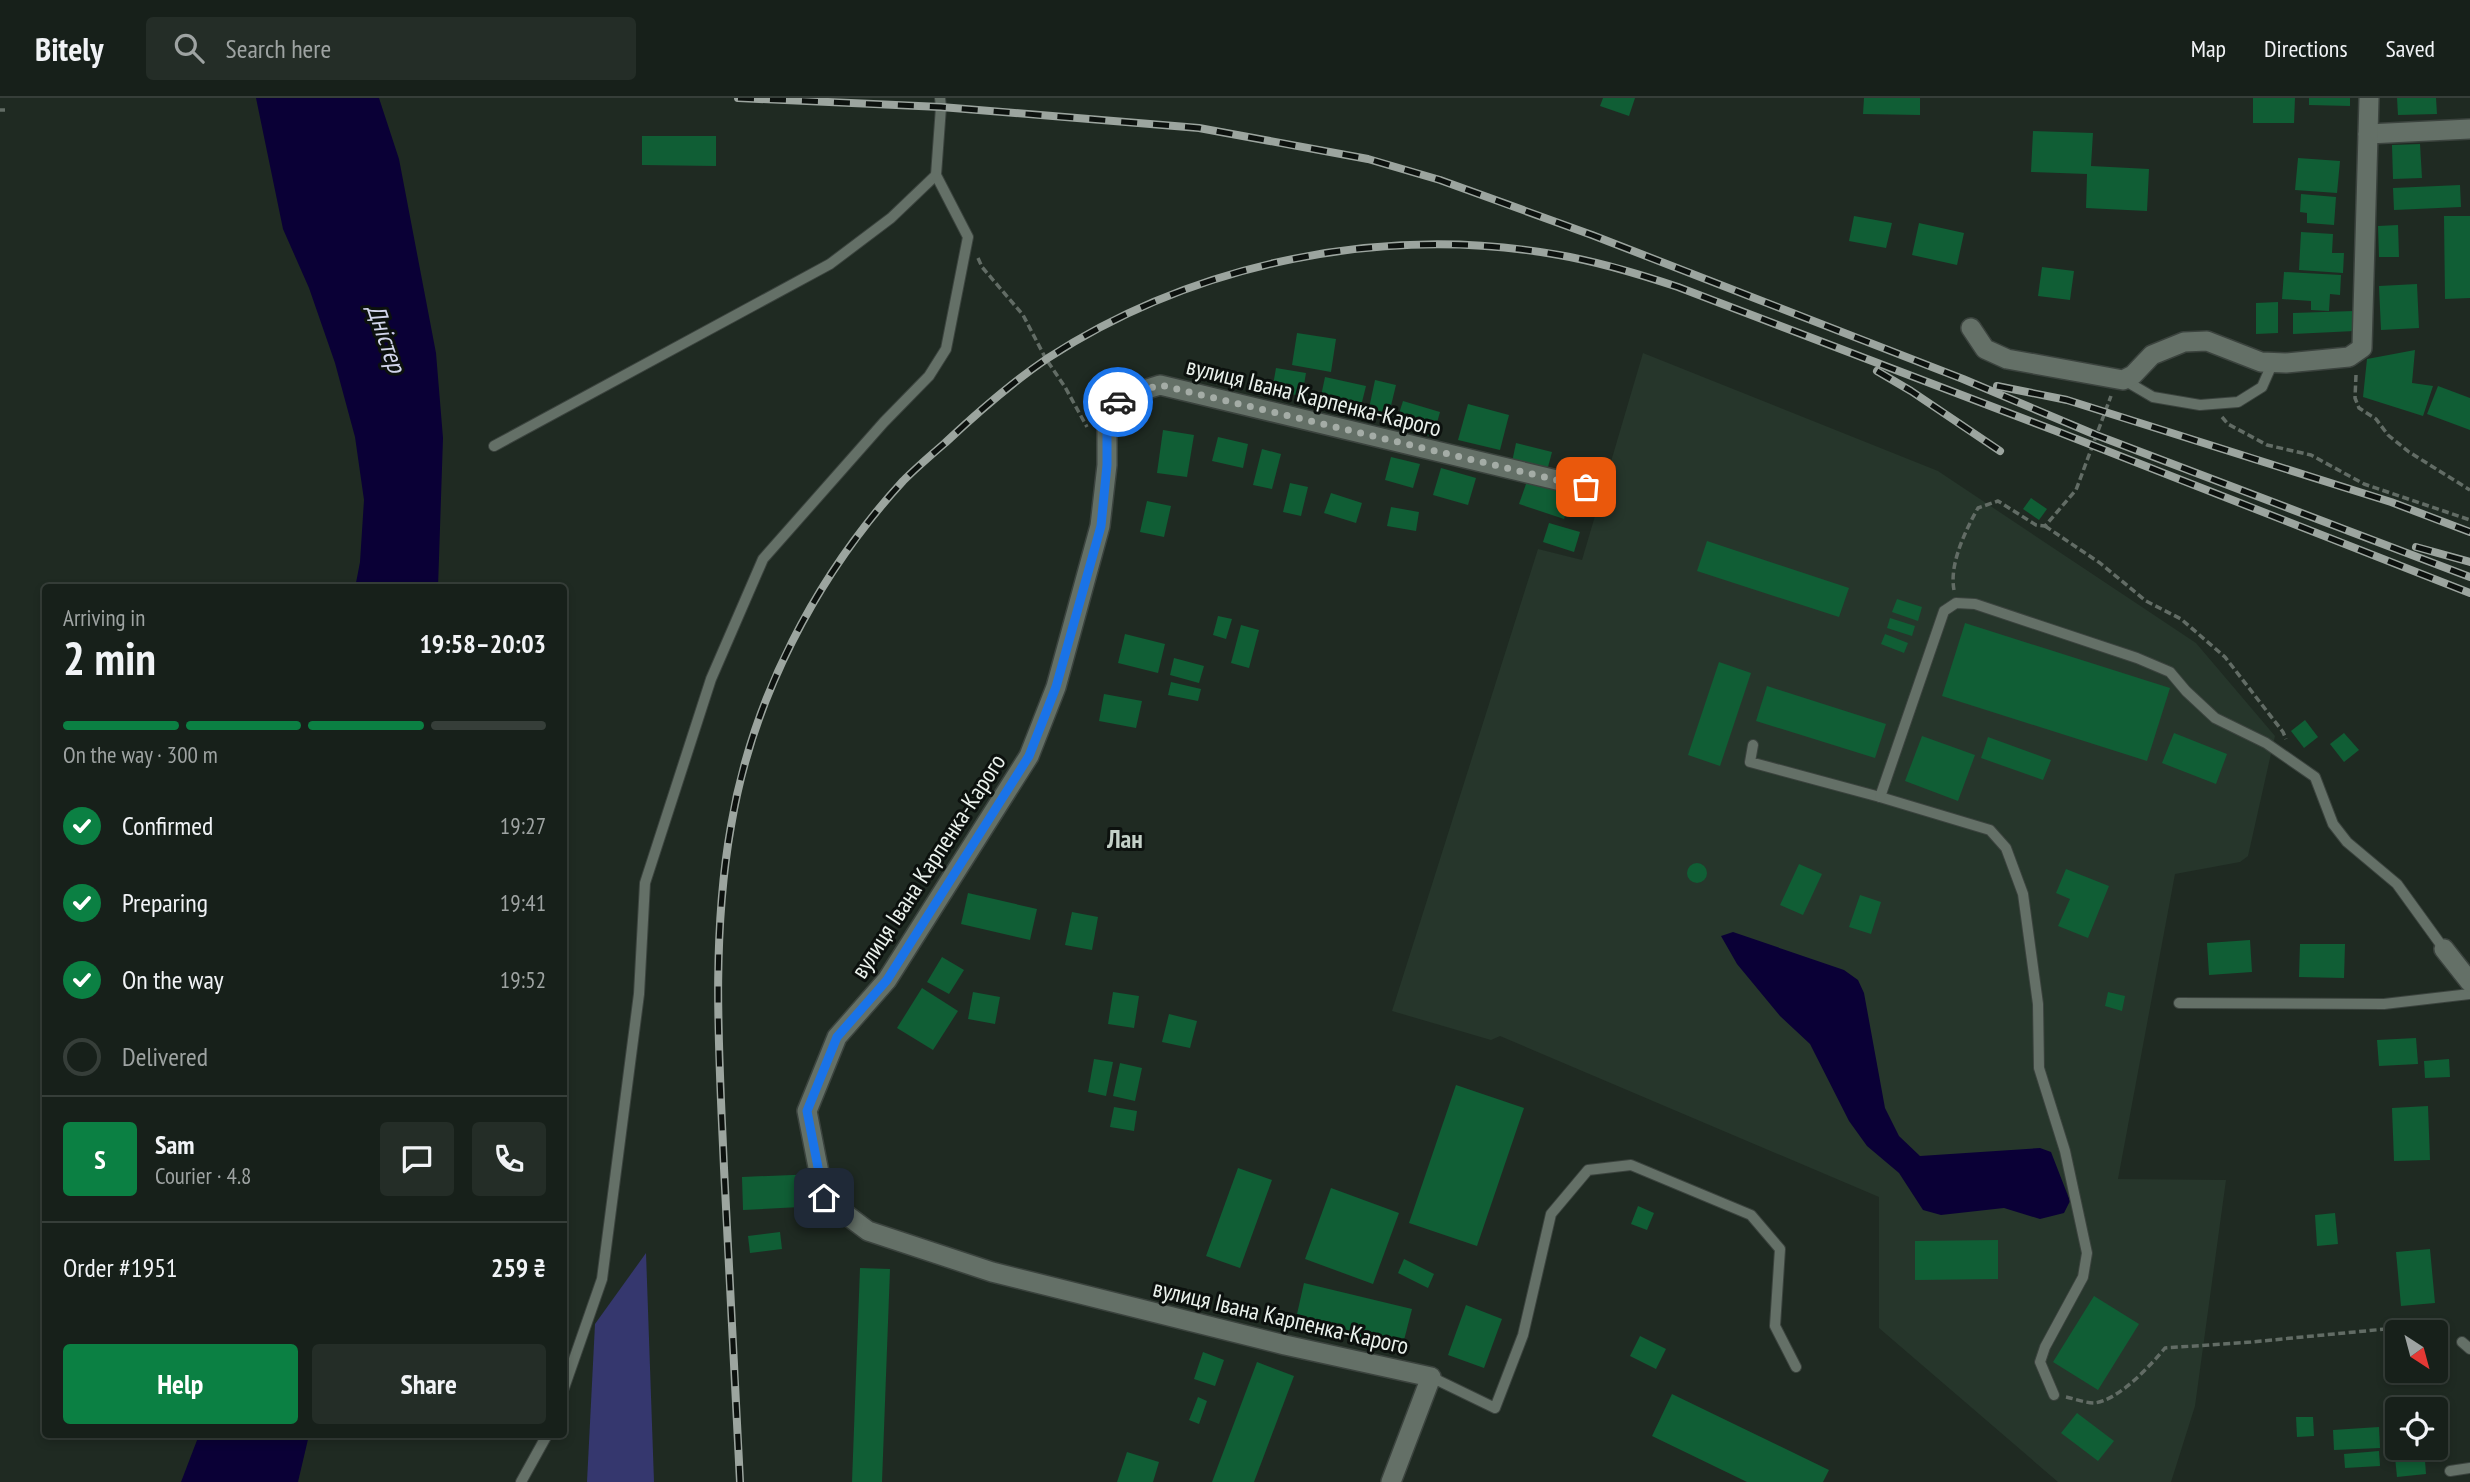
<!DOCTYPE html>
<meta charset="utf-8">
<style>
:root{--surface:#17201a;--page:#242d27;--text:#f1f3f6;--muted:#9ea3a2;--line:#363e39;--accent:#0b8043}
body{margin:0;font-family:"PT Sans Narrow",sans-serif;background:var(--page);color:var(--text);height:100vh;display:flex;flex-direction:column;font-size:26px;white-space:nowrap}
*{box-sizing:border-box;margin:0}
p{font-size:23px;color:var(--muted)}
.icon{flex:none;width:38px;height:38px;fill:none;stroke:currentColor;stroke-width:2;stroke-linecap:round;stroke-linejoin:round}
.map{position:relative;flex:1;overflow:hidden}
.details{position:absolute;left:42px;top:486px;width:525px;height:854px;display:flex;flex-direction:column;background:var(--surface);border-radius:7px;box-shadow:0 4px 10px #0003,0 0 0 2px var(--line)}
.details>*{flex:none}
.needle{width:46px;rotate:144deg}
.buttons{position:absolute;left:2385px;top:1222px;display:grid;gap:14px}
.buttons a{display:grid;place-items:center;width:63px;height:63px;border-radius:7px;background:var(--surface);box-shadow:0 4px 10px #0003,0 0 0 2px var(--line);font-size:35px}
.pin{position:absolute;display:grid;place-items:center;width:60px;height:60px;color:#fff;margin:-30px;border-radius:14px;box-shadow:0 4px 10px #0006}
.courier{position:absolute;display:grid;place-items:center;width:70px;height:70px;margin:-35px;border:5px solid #1a73e8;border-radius:50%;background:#fff;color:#222;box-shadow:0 2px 9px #0007}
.head em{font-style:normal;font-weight:700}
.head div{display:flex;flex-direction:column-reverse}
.head{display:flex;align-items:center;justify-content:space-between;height:119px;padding:0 21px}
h1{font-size:46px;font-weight:700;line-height:52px}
.bar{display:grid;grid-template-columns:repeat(4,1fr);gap:10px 7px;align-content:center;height:84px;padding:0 21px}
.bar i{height:9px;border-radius:5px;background:var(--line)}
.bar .active{background:var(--accent)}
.bar p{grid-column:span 4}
.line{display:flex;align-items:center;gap:18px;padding:0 21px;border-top:2px solid var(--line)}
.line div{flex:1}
.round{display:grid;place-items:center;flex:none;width:74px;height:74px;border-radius:7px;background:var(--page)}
ol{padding:0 21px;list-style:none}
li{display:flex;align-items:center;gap:21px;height:77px}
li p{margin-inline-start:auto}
li .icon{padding:7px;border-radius:50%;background:var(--accent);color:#fff;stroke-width:4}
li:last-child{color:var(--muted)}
li i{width:38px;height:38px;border:4px solid var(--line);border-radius:50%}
.primary-button{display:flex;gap:14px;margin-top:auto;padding:14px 21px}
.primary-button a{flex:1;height:80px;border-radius:7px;background:var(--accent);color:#fff;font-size:28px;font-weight:700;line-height:80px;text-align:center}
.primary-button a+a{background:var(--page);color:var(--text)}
header{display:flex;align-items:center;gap:42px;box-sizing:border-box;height:98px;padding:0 35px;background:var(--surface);border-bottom:2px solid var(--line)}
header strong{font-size:33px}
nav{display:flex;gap:38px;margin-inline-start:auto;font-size:24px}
.search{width:490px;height:63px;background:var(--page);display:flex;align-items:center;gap:18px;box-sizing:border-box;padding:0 24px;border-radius:7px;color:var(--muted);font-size:26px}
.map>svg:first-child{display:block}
</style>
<header>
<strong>Bitely</strong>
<div class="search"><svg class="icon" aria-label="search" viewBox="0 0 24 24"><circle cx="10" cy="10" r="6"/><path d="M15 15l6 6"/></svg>Search here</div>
<nav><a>Map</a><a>Directions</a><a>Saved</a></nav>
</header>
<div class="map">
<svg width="2470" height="1384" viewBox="0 0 2470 1384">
<rect width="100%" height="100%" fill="#1f2a22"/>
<polygon fill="#26362b" points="1643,255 1938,373 2196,545 2275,638 2248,758 2240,764 2175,776 2118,1081 2226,1082 2195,1308 2171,1384 2058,1384 1879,1230 1879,1099 1500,938 1491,942 1392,913 1538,451 1582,462"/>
<polygon fill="#35376e" points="646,1155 654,1384 587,1384 595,1226"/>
<g fill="#0a0036">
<polygon points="256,0 379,0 399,61 436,255 443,340 438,490 355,490 360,464 364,402 355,339 335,265 309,190 283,131"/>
<polygon points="1733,834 1844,872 1858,882 1864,895 1885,1010 1899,1038 1920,1058 2040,1050 2051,1054 2070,1103 2064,1115 2040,1121 2004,1110 1941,1117 1923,1112 1899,1075 1867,1048 1849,1023 1810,946 1780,918 1737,866 1721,838"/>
<polygon points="199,1337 309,1337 298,1384 181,1384"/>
</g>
<g fill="#105e35">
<polygon points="1603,0 1635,0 1629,18 1600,8"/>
<polygon points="1864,0 1920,0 1920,17 1863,16"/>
<polygon points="2253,0 2295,0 2294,25 2253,25"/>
<polygon points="2309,0 2350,0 2350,8 2309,7"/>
<polygon points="2397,0 2436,0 2437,16 2398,17"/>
<polygon points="2033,33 2093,35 2091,68 2149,71 2147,113 2086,110 2087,76 2031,74"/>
<polygon points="642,38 716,38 716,68 642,67"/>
<polygon points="2420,46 2422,80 2393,81 2392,47"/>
<polygon points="2298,60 2340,63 2337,95 2295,92"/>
<polygon points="2460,87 2461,109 2394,112 2393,90"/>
<polygon points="2301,96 2336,99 2334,127 2307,125 2307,115 2300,114"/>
<polygon points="1854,118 1892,125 1886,150 1849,143"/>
<polygon points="2444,118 2470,118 2470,200 2445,201"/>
<polygon points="1919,125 1964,135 1957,167 1912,157"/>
<polygon points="2398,127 2399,159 2379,159 2378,128"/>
<polygon points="2301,134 2333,136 2332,155 2344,155 2343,175 2299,172"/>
<polygon points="2042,169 2074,173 2070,202 2038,198"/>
<polygon points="2284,174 2341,177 2340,197 2330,196 2329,213 2311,212 2311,203 2282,201"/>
<polygon points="2417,186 2419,230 2381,232 2379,188"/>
<polygon points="2278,204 2278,235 2256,236 2256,205"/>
<polygon points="2354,213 2355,233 2293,236 2293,215"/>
<polygon points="1297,235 1336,241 1331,274 1292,267"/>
<polygon points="2415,252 2412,285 2433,288 2423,318 2363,299 2367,261"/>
<polygon points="1276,270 1306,275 1302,298 1272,293"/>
<polygon points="1325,279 1366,288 1360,312 1320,303"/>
<polygon points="1375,282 1396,287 1388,320 1368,315"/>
<polygon points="2438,288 2470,300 2470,332 2427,316"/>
<polygon points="1403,303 1440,314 1433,339 1395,328"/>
<polygon points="1468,306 1509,317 1500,352 1458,342"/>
<polygon points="1163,332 1194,337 1187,379 1157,375"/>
<polygon points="1218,339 1248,346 1243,370 1212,363"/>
<polygon points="1516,345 1552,354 1547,373 1512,364"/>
<polygon points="1262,351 1281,356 1272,391 1253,387"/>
<polygon points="1391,359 1420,366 1413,390 1385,382"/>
<polygon points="1441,370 1476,380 1468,407 1433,397"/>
<polygon points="1527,383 1572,398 1564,421 1519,406"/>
<polygon points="1290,385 1308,389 1301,418 1283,414"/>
<polygon points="1331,395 1362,405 1356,425 1324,415"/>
<polygon points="2031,400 2047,411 2039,422 2023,411"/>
<polygon points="1147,403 1171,408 1164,439 1140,434"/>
<polygon points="1391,409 1419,414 1416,433 1387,428"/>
<polygon points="1549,425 1580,434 1574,454 1543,444"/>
<polygon points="1707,443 1849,490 1839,519 1697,473"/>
<polygon points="1897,501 1922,509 1918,523 1892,514"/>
<polygon points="1218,518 1232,521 1226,541 1213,537"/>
<polygon points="1890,520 1915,528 1912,538 1887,530"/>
<polygon points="1965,525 2170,590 2147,663 1942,598"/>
<polygon points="1241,527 1259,532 1249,570 1231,565"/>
<polygon points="1125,536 1165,546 1158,575 1118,565"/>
<polygon points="1885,536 1908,545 1904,555 1881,546"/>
<polygon points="1174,560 1204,568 1199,585 1170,577"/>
<polygon points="1719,564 1751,575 1720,668 1688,657"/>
<polygon points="1171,584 1201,591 1198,603 1168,597"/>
<polygon points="1767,588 1886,626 1875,660 1756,623"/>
<polygon points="1104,596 1142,603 1136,630 1099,623"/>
<polygon points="2305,622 2318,639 2304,650 2291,633"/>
<polygon points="2174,635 2227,656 2216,686 2162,665"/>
<polygon points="2344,635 2359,652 2344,664 2330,646"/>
<polygon points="1922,638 1975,657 1958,703 1905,683"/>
<polygon points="1988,639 2051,662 2043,682 1981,660"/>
<circle cx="1697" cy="775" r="10"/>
<polygon points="1799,766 1822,776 1803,817 1780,807"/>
<polygon points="2066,771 2109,788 2088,840 2058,828 2070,801 2056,795"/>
<polygon points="968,795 1037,811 1030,842 961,826"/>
<polygon points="1860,797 1881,804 1871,836 1849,829"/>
<polygon points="1072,814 1098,819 1092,852 1065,847"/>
<polygon points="2250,842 2252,874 2209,877 2207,845"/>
<polygon points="2300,846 2345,846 2344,880 2299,879"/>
<polygon points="942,859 964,872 949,896 927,884"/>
<polygon points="922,890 958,913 933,952 897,930"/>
<polygon points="973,894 1000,899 995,926 968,921"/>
<polygon points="1113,894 1139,898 1134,930 1108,926"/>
<polygon points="2108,894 2125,898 2122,913 2105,908"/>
<polygon points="1169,916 1197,923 1190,950 1162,944"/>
<polygon points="2416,940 2418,966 2379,968 2377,942"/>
<polygon points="1094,961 1113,964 1106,998 1088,994"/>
<polygon points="2449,961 2450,979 2425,980 2424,963"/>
<polygon points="1120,965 1142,970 1135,1003 1113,998"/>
<polygon points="1456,987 1524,1010 1477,1148 1409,1125"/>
<polygon points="2428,1008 2430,1062 2394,1063 2392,1010"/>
<polygon points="1114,1009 1137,1013 1134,1033 1110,1029"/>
<polygon points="1238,1070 1272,1082 1240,1170 1206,1158"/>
<polygon points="817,1076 819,1108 743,1112 742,1079"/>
<polygon points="1331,1090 1399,1115 1373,1186 1305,1161"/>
<polygon points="1638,1108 1654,1115 1647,1132 1631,1126"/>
<polygon points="2335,1115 2338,1146 2317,1148 2315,1117"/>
<polygon points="780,1134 782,1151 750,1155 748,1138"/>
<polygon points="1998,1142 1998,1181 1915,1182 1915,1143"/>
<polygon points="2430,1151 2435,1205 2401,1208 2396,1154"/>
<polygon points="1404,1161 1434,1176 1428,1190 1398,1175"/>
<polygon points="860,1170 890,1171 882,1384 852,1384"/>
<polygon points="1304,1185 1412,1211 1402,1250 1295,1225"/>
<polygon points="2094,1198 2139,1226 2098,1292 2053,1264"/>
<polygon points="1466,1207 1502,1221 1484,1270 1448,1257"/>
<polygon points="1640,1238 1666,1251 1656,1271 1630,1258"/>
<polygon points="1203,1254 1224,1262 1215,1288 1194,1281"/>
<polygon points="1257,1264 1294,1278 1254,1384 1212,1384"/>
<polygon points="1672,1296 1829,1372 1823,1384 1747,1384 1652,1338"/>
<polygon points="1198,1299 1207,1303 1199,1326 1189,1322"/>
<polygon points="2077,1315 2114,1343 2098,1363 2061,1335"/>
<polygon points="2296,1319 2313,1319 2314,1338 2297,1339"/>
<polygon points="2379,1329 2380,1350 2334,1352 2333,1332"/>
<polygon points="2394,1349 2424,1349 2426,1376 2397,1379"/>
<polygon points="2379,1353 2380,1368 2345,1370 2344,1356"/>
<polygon points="1127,1354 1159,1364 1153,1384 1117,1384"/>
</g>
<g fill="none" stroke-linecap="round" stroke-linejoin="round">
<defs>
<g id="service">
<polyline points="2124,282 2153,299 2200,307 2238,304 2262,289 2273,264"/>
<polyline points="494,348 830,166 891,120 936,77"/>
<polyline points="1753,647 1750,664 1880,699 1990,732 2006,750 2023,796 2038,906 2039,970 2065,1053 2087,1155 2083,1179 2045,1249 2040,1264 2054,1297"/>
<polyline points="1880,699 1944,513 1956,505 1975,506 2137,560 2170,574 2186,593 2215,620 2266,645 2315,679 2333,726 2347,744 2397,786 2444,851"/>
<polyline points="2179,905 2384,906 2470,896"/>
<polyline points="2462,1244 2470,1251"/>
<polyline points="1431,1279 1495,1310 1523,1237 1551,1116 1588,1072 1631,1067 1751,1117 1780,1151 1775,1228 1796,1269"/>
<polyline points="564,1290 602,1181 639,896 645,785 711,581 763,461 884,324 929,278 946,251 968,139 936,77 941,9 940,0"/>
<polyline points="2450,1373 2470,1370"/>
<polyline points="521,1384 547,1337"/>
</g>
<g id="minor">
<polyline points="2368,36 2470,31"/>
<polyline points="1971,230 1985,251 2007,261 2123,282 2133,277 2152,257 2184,244 2207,243 2261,264 2286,265 2349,259 2362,250 2369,0"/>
<polyline points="2444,851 2470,884"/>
<polyline points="1391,1384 1431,1279 1285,1247 992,1174 868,1133 824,1100 807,1013 837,939 887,882 1029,658 1056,589 1100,428 1107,367 1107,322 1114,308 1128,297 1160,287 1586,389"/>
</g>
</defs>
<use href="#service" stroke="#3b433e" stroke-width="12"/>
<use href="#minor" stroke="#3b433e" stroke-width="22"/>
<g stroke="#626c65" stroke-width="3.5" stroke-dasharray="7 3.5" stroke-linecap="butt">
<polyline points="0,12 5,12"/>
<polyline points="978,160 982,169 1023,217 1046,261 1065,289 1087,329"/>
<polyline points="2356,277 2355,300 2359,310 2376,321 2388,337 2409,354 2470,392"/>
<polyline points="2222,319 2228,326 2267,347 2311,357 2364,386 2470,422"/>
<polyline points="2045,428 2100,465 2146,503 2181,521 2225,559 2283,634 2286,641"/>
<path d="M1954 492C1949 467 1965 433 1978 410L1998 403 2036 427 2045 428 2076 392 2111 298"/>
<path d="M2066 1299C2075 1301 2086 1305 2094 1305 2118 1303 2151 1267 2165 1250L2251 1244 2396 1230 2439 1231 2451 1238"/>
</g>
<use href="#service" stroke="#647067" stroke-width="10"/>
<use href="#minor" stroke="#647067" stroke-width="19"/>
<defs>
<g id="rail">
<polyline points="738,0 941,9 1199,30 1368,61 1440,82 1592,137 1963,281 2096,337 2470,479"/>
<polyline points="1877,273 1911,293 2000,353"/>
<polyline points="1997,288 2067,302 2391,404 2470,434"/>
<polyline points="2416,449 2470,464"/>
<path d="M740 1384C735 1279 729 1175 724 1070 719 956 711 841 731 728 752 601 816 478 903 383 916 370 931 357 945 345 977 315 1011 285 1048 260 1196 164 1384 126 1559 157 1600 164 1639 176 1678 189L2056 333 2470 495"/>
</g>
</defs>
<use href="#rail" stroke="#9ca59f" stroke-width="8"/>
<use href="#rail" stroke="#0c110e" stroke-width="5" stroke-dasharray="16" stroke-linecap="butt"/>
</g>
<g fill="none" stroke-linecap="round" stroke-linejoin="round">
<polyline stroke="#a4aca6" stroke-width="7" stroke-dasharray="0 12.6" points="1118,304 1128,297 1160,287 1586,389"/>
<polyline stroke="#1a73e8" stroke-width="9" points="824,1100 807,1013 837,939 887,882 1029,658 1056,589 1101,428 1107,367 1107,322 1118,304"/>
</g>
<g text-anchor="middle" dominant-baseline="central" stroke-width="6" stroke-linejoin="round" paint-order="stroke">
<g font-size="24" fill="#ebf2ed" stroke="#0c110e">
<text transform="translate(1314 299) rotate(14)">вулиця Івана Карпенка-Карого</text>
<text transform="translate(928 768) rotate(-57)">вулиця Івана Карпенка-Карого</text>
<text transform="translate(1281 1219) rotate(13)">вулиця Івана Карпенка-Карого</text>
</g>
<g font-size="26" font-style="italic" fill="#d2d5eb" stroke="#0c110e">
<text transform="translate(387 240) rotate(71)">Дністер</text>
</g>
<g font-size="26" font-weight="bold" fill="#c4d1c8" stroke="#0c110e">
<text x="1125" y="740">Лан</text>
</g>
</g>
</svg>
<div class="buttons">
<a><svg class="needle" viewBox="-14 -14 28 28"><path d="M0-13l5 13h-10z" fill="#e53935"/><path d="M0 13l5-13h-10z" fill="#9ea3a2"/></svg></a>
<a><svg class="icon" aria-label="locate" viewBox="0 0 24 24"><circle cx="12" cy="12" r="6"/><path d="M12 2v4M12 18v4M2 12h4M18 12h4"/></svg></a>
</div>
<div class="pin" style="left:1586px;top:389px;background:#ea580c"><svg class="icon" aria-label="bag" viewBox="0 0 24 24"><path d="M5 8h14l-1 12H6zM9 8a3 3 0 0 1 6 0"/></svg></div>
<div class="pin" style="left:824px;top:1100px;background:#1f2937"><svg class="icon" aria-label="home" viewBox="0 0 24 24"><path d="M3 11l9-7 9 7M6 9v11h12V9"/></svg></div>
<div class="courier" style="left:1118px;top:304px"><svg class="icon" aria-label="car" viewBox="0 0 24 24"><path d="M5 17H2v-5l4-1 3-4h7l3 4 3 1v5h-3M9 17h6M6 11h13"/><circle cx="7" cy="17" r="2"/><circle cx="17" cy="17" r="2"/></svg></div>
<section class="details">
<div class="head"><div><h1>2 min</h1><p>Arriving in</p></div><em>19:58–20:03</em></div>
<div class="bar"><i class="active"></i><i class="active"></i><i class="active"></i><i></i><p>On the way · 300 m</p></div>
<ol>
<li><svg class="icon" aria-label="check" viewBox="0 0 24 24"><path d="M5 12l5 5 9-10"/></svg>Confirmed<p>19:27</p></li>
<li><svg class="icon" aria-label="check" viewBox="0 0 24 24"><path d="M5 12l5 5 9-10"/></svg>Preparing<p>19:41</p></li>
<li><svg class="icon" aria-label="check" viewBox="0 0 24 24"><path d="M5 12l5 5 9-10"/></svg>On the way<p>19:52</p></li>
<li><i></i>Delivered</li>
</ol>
<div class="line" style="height:126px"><b class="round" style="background:var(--accent);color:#fff">S</b><div><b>Sam</b><p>Courier · 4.8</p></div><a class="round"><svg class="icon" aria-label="chat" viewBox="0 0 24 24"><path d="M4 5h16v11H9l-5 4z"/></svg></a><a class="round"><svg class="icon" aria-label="phone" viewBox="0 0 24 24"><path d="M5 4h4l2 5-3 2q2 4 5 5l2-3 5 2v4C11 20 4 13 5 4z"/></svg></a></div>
<div class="line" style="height:91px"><div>Order #1951</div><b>259 ₴</b></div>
<div class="primary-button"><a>Help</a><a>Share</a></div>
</section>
</div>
